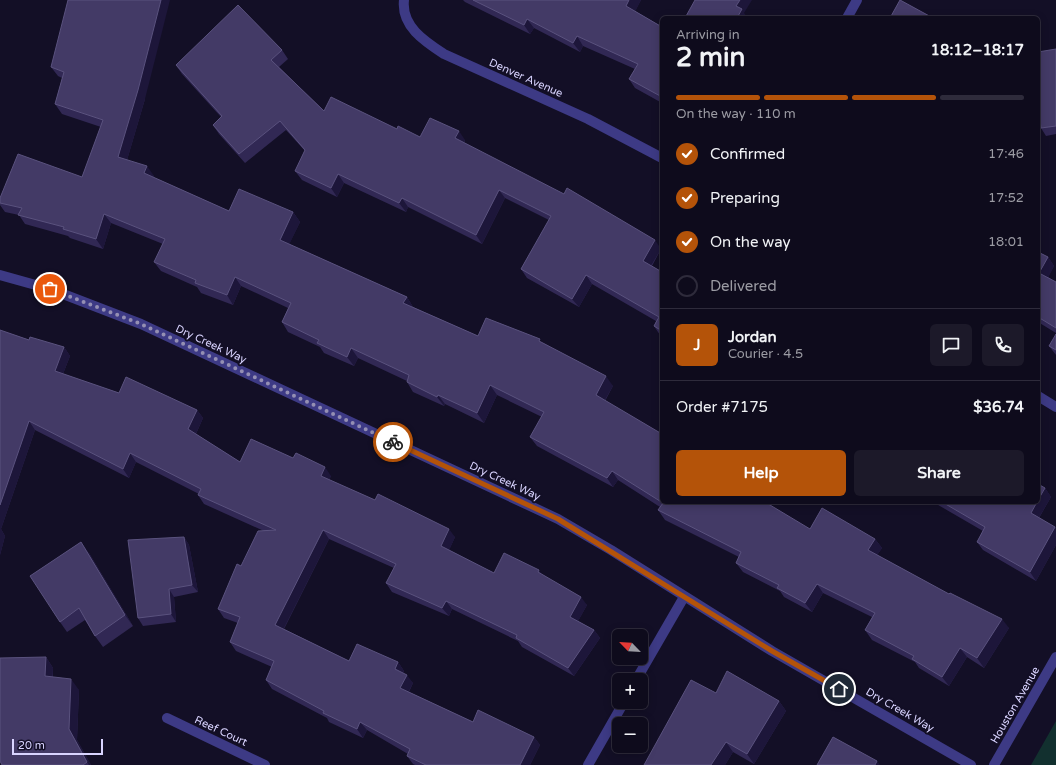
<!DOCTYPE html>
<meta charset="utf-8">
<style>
:root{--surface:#0e0b1c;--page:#1c1929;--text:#f1f3f6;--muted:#9b9ba3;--line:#2e2b3b;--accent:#b45309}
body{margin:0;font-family:"Varela Round",sans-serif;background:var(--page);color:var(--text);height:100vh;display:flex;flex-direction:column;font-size:15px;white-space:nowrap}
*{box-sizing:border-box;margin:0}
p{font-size:13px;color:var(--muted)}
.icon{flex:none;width:22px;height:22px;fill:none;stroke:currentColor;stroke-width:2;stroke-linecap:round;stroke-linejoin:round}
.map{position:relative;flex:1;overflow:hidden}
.side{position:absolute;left:660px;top:16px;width:380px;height:488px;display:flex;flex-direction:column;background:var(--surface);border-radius:6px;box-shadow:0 2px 10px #0003,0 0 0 1px var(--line)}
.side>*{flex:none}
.needle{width:26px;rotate:295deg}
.tools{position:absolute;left:612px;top:629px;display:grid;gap:8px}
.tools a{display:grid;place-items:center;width:36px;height:36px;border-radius:6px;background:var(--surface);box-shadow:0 2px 10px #0003,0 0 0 1px var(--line);font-size:20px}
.scale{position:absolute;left:12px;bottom:10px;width:91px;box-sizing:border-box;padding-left:4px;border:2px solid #d9d4ff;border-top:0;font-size:11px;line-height:14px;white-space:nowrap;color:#d9d4ff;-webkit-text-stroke:3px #130f26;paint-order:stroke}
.pin{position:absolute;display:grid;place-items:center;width:34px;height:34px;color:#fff;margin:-17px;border:2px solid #fff;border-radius:50%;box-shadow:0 1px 4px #0007}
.courier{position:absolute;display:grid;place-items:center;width:40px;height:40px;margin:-20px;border:3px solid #b45309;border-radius:50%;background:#fff;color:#222;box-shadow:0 1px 5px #0007}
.headline em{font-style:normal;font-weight:800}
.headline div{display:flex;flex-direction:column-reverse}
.headline{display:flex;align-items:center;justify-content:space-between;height:68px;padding:0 16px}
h1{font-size:26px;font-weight:800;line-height:30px}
.bar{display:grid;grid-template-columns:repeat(4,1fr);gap:6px 4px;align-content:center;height:48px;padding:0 16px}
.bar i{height:5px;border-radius:3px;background:var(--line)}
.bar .current{background:var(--accent)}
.bar p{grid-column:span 4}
.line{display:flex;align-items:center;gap:10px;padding:0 16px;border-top:1px solid var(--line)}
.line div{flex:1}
.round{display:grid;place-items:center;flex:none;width:42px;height:42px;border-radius:6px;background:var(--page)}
ol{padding:0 16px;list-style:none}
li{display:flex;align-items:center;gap:12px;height:44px}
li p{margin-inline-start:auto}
li .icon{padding:4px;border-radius:50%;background:var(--accent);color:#fff;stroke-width:4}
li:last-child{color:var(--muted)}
li i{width:22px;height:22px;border:2px solid var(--line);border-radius:50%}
.cta{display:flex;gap:8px;margin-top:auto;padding:8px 16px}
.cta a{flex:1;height:46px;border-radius:6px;background:var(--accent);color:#fff;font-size:16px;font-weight:800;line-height:46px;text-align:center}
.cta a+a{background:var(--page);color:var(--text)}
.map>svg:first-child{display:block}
</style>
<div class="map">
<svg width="1056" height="765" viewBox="0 0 1056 765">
<rect width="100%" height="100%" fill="#130f26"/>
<polygon fill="#12302f" points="1056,721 1056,765 1031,765"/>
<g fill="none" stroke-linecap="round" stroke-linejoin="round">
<g stroke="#3d3a85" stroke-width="10">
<path d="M404 0C401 26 424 41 444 54L588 119 662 158"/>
<polyline points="847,18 857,0"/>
<polyline points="0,275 50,289 141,324 558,519 611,550 772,651 971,765"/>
<polyline points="1038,396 1056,407"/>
<polyline points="636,680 684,597"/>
<polyline points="167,718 265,765"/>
<polyline points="588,765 624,702"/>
<polyline points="994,765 1056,657"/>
</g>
</g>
<g fill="#312854">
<polygon points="463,0 641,0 635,11 662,27 662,103 635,88 629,79 635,69 583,46 580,52 534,28 530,34 465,2"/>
<polygon points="1056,49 1056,134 1046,136 1041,128"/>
<polygon points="282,50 288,59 279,67 324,111 397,129 420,137 465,140 464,143 661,249 652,266 662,272 662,336 660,335 654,326 656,321 592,284 579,307 527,278 521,269 549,220 505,198 482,244 408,207 406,212 344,183 337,197 302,180 295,171 305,151 286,130 245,163 219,134 213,125 221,117 182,74 176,65"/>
<polygon points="51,67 145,99 127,160 154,176 153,177 229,211 293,212 300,222 289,244 407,297 413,307 478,336 543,343 613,386 605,401 662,502 810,529 875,539 882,548 877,555 1009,628 984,668 967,657 949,686 919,668 915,662 872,640 865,630 872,617 823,593 812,612 784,597 780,591 743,572 736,563 739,557 665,520 658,510 660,507 618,480 613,487 537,446 530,437 542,417 497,395 484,423 445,404 444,406 413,392 407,382 407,381 358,358 354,366 324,353 320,347 288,332 282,322 288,308 241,286 233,305 201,293 197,287 161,271 154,262 163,244 111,223 103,249 70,238 68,236 25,224 19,215 5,212 0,205 0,198 82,177 101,127 62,114 55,104 62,78 58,76"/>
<polygon points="1038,252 1048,257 1054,266 1048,277 1056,282 1056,333 1038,322"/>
<polygon points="0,330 29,340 64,347 70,356 63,374 119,393 197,410 203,418 196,434 240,462 331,476 329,480 455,537 449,550 494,573 543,575 587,605 578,621 594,630 600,638 574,676 522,647 518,641 452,609 449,616 392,592 386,583 394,568 329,539 284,629 349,661 398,662 404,671 403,673 413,683 409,692 473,722 534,737 540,745 530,765 415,765 413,764 407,756 408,754 367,730 363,738 329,722 327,718 272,689 266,680 272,667 236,651 230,642 238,623 224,618 218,609 241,566 264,531 204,504 198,495 199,494 136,462 129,478 35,430 1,529 5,536 0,555"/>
<polygon points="1056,334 1056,355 1049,346"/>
<polygon points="1045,488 1051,497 1039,518 1056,528 1056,545 1036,581 983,550 977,542 983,531 933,502 1038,502"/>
<polygon points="184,537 189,545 198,592 174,597 176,622 143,626 138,618"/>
<polygon points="89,553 133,626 103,647 95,636 85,620 67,632 60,622"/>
<polygon points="46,657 53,668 53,677 79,690 77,740 91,765 2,765"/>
<polygon points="716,693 779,701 786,711 754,764 733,752 725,765"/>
</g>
<g fill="#1d163a">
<polygon points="161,0 170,0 145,99 125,167 118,157"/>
<polygon points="629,0 641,0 633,16 626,6"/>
<polygon points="740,0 752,0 744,13 748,18 737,18 736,6"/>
<polygon points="527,19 534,28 530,34 524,25"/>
<polygon points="577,36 583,46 580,52 573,43"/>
<polygon points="459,131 465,140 461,147 455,138"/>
<polygon points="147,166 154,176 151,183 144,173"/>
<polygon points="338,174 344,183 337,197 331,188"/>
<polygon points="499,190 505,198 482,244 476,235"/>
<polygon points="402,198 408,207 406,212 399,203"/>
<polygon points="293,212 300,222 287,249 280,240"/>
<polygon points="104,214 111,223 103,249 96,239"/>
<polygon points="655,240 661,249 649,269 643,261"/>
<polygon points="1048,257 1054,266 1046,282 1039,273"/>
<polygon points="586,275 592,284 579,307 572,299"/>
<polygon points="235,277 241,286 233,305 227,295"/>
<polygon points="407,297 413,307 410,313 403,303"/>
<polygon points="64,347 70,356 61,379 55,371"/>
<polygon points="351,348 358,358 354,366 347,357"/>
<polygon points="606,376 613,386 602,405 596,395"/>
<polygon points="490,385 497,395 484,423 477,413"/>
<polygon points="438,395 445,404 444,406 437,397"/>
<polygon points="197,410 203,418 194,438 188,429"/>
<polygon points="29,421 35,430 1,529 5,536 0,555 0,505"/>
<polygon points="130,453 136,462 129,478 123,469"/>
<polygon points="325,467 331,476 327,484 321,476"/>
<polygon points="612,471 618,480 613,487 607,478"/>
<polygon points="1045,488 1051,497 1037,521 1031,513 1037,502 1038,502 1038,500"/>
<polygon points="1055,527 1056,528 1056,545 1036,581 1030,572"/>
<polygon points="449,529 455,537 447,555 441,546"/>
<polygon points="323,530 329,539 281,634 275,625"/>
<polygon points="184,537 189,545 198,592 192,585"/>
<polygon points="875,539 882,548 874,560 868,550"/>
<polygon points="81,542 89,553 133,626 125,615"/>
<polygon points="539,570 545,579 538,572"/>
<polygon points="817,584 823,593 812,612 805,603"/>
<polygon points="169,589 174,597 176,622 171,614"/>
<polygon points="581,597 587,605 576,625 570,617"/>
<polygon points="446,601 452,609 449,616 442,608"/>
<polygon points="1002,619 1009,628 984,668 977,658"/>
<polygon points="594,630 600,638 574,676 568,668"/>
<polygon points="960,648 967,657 949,686 942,677"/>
<polygon points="46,657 53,668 52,687 45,676"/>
<polygon points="398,662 404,671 401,677 395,669"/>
<polygon points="407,675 413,683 406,697 400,688"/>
<polygon points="71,679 79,690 77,740 91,765 89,765 87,762 69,729"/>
<polygon points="779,701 786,711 754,764 747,754"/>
<polygon points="360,722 367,730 363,738 357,729"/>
<polygon points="534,737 540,745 530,765 520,765"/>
<polygon points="726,742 733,752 725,765 711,765"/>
<polygon points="877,761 880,765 875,765"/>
</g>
<g fill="#433a66" stroke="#5a527e">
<polygon points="68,0 161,0 138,90 118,157 147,166 144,173 229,211 239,189 293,212 280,240 407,297 403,303 478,336 486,318 540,339 539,341 606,376 596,395 662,434 662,502 765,502 810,529 822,508 875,539 868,550 949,594 950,593 1002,619 977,658 960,648 942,677 912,659 914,656 865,630 875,613 817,584 805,603 777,588 779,585 736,563 741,552 658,510 663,503 612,471 607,478 530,437 544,412 490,385 477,413 438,395 437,397 407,382 409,375 351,348 347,357 317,343 319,340 282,322 291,303 235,277 227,295 195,283 196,280 154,262 165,239 104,214 96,239 63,229 64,227 18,215 22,208 0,203 0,198 18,154 82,177 103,120 55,104 64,72 51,67"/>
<polygon points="473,0 629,0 626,6 662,27 662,97 629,79 638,64 577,36 573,43 527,19 524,25"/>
<polygon points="695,0 740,0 736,6 742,9 737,18 685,18"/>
<polygon points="900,0 933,18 890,18"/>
<polygon points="238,5 282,50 271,60 324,111 331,97 397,129 398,126 420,137 430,118 459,131 455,138 564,194 567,188 655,240 643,261 662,272 662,331 654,326 659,317 586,275 572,299 521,269 551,216 499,190 476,235 402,198 399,203 338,174 331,188 295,171 305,150 280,121 239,154 213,125 222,116 176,65"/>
<polygon points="1056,49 1056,126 1041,128 1038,104 1038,52"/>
<polygon points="1038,252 1048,257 1039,273 1056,282 1056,328 1038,317"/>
<polygon points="0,330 29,340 30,337 64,347 55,371 119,393 126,377 197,410 188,429 240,462 251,439 293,458 296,453 325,467 321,476 375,500 378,494 449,529 441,546 494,573 504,553 539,570 538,572 581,597 570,617 594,630 568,668 516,638 517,635 446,601 442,608 386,583 396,564 323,530 275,625 349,661 357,644 398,662 395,669 407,675 400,688 473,722 478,710 534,737 520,765 426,765 407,756 410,749 360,722 357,729 323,713 324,711 266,680 274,661 230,642 240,617 218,609 237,564 241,566 258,531 276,530 198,495 201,489 130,453 123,469 29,421 0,505"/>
<polygon points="1056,334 1056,350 1049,346"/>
<polygon points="1038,484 1045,488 1038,500"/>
<polygon points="942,502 1037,502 1031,513 1055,527 1030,572 977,542 985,527"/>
<polygon points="184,537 192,585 169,589 171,614 138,618 128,540"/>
<polygon points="81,542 125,615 95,636 79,608 60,622 30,576"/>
<polygon points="46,657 45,676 71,679 69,729 87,762 83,765 2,765 0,761 0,658"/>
<polygon points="727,671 779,701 747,754 726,742 711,765 644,765 691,680 716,693"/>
<polygon points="833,737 877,761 875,765 817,765"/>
</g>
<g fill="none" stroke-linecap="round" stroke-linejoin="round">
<polyline stroke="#948fb3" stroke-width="4" stroke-dasharray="0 7.2" points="50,289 141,324 393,442"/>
<polyline stroke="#b45309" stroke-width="5" points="393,442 558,519 772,651 839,689"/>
</g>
<g text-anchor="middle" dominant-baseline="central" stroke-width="4" stroke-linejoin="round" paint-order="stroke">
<g font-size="11" fill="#d9d4ff" stroke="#130f26">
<text transform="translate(526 78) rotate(24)">Denver Avenue</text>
<text transform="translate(211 344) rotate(25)">Dry Creek Way</text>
<text transform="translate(505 481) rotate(25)">Dry Creek Way</text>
<text transform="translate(1015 705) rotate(-60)">Houston Avenue</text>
<text transform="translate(900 710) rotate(30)">Dry Creek Way</text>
<text transform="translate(221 731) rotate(25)">Reef Court</text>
</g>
</g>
</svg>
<div class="tools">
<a><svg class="needle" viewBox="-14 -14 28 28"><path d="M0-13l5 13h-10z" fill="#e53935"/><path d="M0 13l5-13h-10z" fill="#9b9ba3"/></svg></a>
<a>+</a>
<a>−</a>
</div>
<div class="scale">20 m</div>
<div class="pin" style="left:50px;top:289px;background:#ea580c"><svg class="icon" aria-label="bag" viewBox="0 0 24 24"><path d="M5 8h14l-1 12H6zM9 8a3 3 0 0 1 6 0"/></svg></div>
<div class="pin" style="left:839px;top:689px;background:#1f2937"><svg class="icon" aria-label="home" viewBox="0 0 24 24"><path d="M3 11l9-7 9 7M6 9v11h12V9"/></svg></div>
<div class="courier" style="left:393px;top:442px"><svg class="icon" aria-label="bike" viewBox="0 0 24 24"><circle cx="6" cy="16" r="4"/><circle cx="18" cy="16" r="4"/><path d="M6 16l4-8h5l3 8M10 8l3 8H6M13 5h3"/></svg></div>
<section class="side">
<div class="headline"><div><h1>2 min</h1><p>Arriving in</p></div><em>18:12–18:17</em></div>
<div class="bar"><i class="current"></i><i class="current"></i><i class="current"></i><i></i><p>On the way · 110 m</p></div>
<ol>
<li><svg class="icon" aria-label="check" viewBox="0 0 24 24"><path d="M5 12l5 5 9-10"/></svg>Confirmed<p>17:46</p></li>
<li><svg class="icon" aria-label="check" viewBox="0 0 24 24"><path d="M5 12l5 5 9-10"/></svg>Preparing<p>17:52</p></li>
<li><svg class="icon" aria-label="check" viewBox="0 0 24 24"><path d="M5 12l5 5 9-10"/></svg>On the way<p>18:01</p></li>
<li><i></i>Delivered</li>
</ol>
<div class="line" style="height:72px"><b class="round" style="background:var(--accent);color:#fff">J</b><div><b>Jordan</b><p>Courier · 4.5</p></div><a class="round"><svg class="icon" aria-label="chat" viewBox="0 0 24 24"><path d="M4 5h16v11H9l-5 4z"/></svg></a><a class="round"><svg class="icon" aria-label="phone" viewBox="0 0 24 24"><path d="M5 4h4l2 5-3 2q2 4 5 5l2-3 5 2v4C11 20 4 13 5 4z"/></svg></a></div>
<div class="line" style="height:52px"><div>Order #7175</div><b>$36.74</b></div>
<div class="cta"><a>Help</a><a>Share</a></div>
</section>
</div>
